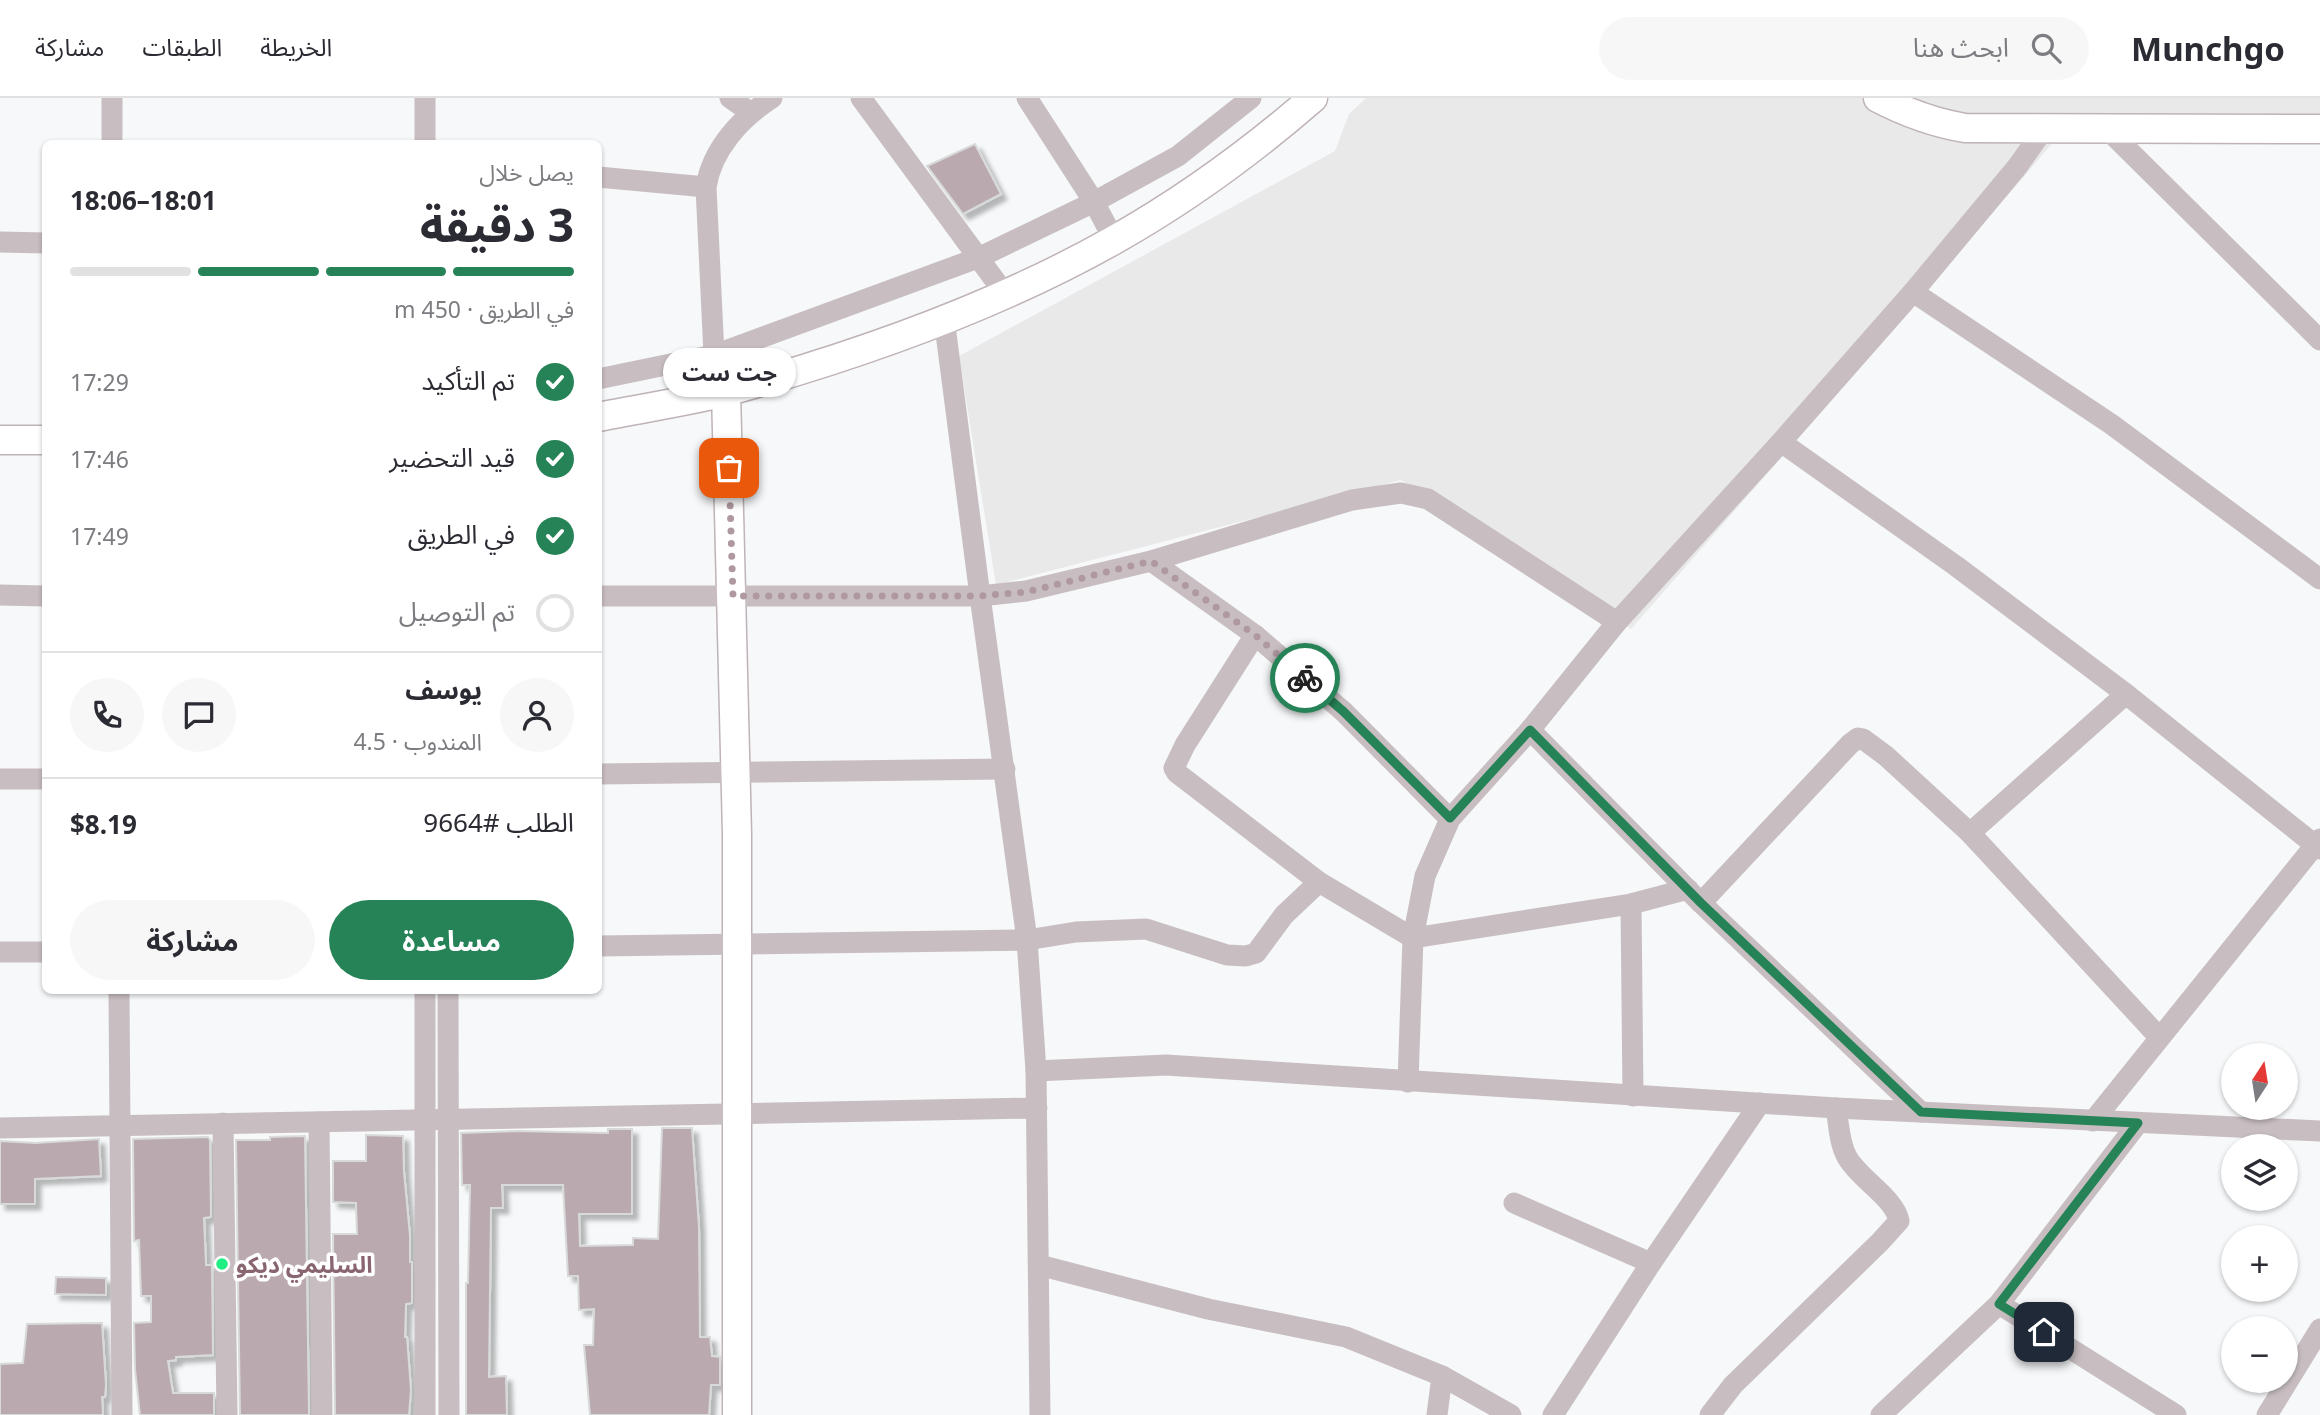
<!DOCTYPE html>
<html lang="ar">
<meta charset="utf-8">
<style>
:root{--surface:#fff;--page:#f7f7f7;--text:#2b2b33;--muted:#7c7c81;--line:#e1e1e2;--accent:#268357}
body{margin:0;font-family:"Noto Sans","Noto Sans Arabic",sans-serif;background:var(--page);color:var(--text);direction:rtl;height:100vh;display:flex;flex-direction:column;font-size:26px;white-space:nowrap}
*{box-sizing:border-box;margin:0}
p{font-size:23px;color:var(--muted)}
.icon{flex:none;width:38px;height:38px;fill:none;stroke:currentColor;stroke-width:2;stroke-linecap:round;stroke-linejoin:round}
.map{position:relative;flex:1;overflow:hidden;direction:ltr}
.drawer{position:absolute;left:42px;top:42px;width:560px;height:854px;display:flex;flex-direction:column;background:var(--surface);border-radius:10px;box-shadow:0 2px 5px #0004;direction:rtl}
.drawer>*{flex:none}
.needle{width:46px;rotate:12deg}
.fabs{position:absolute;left:2221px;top:945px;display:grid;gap:14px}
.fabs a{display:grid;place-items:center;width:77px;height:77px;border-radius:50%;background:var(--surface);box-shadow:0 2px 5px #0004;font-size:35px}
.pin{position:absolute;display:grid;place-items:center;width:60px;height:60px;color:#fff;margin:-30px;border-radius:14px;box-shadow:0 4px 10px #0006}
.courier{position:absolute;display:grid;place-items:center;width:70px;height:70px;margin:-35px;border:5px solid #268357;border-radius:50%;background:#fff;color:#222;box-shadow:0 2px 9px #0007}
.bubble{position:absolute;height:49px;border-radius:24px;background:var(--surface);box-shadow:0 2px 5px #0004;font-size:23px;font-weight:700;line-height:49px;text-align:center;direction:rtl}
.head em{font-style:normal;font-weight:700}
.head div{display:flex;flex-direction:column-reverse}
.head{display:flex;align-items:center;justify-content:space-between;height:119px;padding:0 28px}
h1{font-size:46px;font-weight:700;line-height:52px}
.bar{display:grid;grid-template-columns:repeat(4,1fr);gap:10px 7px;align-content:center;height:84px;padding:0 28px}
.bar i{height:9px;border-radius:5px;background:var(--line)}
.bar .on{background:var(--accent)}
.bar p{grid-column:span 4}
.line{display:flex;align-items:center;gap:18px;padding:0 28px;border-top:2px solid var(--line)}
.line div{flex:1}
.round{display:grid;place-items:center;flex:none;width:74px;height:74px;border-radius:37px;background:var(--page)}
ol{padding:0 28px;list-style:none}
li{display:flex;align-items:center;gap:21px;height:77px}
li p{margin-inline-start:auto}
li .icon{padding:7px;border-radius:50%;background:var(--accent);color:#fff;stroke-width:4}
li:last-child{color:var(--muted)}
li i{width:38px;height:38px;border:4px solid var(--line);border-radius:50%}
.action{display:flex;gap:14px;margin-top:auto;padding:14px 28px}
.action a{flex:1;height:80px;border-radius:42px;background:var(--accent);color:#fff;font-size:28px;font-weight:700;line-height:80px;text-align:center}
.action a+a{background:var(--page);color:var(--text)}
header{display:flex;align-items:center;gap:42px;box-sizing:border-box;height:98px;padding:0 35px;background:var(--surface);border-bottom:2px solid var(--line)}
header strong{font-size:33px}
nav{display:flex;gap:38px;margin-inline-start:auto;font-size:24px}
.search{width:490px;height:63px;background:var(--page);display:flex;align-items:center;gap:18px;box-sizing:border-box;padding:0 24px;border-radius:38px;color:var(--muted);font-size:26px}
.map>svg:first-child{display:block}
</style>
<header>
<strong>Munchgo</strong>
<div class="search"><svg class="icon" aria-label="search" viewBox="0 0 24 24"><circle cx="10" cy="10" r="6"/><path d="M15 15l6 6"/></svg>ابحث هنا</div>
<nav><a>الخريطة</a><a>الطبقات</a><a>مشاركة</a></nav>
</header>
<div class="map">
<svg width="2320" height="1317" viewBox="0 0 2320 1317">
<defs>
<filter id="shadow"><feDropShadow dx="5.5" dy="5.5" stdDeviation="2" flood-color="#0004"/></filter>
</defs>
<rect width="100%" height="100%" fill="#f6f8f9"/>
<polygon fill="#e9e9e9" points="1366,0 2320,0 2320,34 2073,21 1879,248 1631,531 1401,382 996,487 959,258 1335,53 1349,16"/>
<g fill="#baa9af" stroke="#d8dada" stroke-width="2" filter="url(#shadow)">
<polygon points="975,46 1001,96 963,116 927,68"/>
<polygon points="662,1030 692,1030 699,1129 700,1239 710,1239 712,1258 720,1259 720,1287 711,1287 709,1317 590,1317 584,1247 593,1247 594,1211 579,1212 578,1178 568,1178 563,1087 502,1087 503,1110 491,1110 489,1279 506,1278 507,1317 466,1317 466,1185 468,1185 470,1087 462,1087 461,1035 517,1033 608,1035 608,1031 632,1031 632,1116 579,1116 580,1148 633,1147 633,1140 658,1141"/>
<polygon points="366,1037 403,1038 404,1074 410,1138 410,1164 412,1164 412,1205 406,1206 405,1239 407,1239 411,1292 409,1317 335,1317 333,1136 357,1136 356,1105 333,1104 333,1063 366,1063"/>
<polygon points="305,1038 309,1317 240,1317 236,1042 270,1042 270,1039"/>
<polygon points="208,1039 210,1042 211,1119 204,1120 206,1167 212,1167 213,1257 176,1259 176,1262 168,1263 173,1295 214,1295 214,1317 140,1317 135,1271 134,1225 151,1224 151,1198 141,1198 139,1142 134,1143 133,1041"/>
<polygon points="99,1041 101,1078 35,1081 35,1106 0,1106 0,1043 36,1045"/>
<polygon points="56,1179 106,1180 106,1197 55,1196"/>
<polygon points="102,1225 106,1287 105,1299 102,1299 103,1317 0,1317 0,1266 23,1265 27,1226"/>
</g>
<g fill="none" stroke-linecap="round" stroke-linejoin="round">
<defs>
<g id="secondary">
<path d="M1878 0C1905 14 1935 25 1965 30L2320 31"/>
<polyline points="726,293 737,736 737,1317"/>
<path d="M598 319C642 310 686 304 729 293 859 257 997 208 1114 142 1185 102 1252 53 1313 0"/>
<polyline points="0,342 46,342"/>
</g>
</defs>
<use href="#secondary" stroke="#bfb3b7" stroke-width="31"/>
<g stroke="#c8bec1" stroke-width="21">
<polyline points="112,0 112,46"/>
<polyline points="425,0 425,46"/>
<polyline points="730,0 750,14"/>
<polyline points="861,0 1005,196"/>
<polyline points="1027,0 1094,104 1114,142"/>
<polyline points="2106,30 2320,242"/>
<polyline points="598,79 706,89"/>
<polyline points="0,144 46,145"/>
<polyline points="1913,194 2111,326 2320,481"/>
<polyline points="944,220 980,498 1027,842 1036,973 1040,1317"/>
<polyline points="598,281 714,257 978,160 1094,104 1178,58 1251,0"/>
<path d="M726 293 714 257 706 89C712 51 741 20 772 0"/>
<polyline points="1781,344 1956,468 2126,596 2320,751"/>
<polyline points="1151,463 1255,537 1344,614 1450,721"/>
<polyline points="0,497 46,498"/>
<polyline points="598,498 980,498 1026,493 1151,463 1352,402 1401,395 1428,401 1617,524"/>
<polyline points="1255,537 1185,647 1174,670 1177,675 1319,784 1413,840 1631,806 1688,791"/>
<polyline points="1530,632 1701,805 1921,1014"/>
<polyline points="598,676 1005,671"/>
<polyline points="0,681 46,681"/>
<polyline points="1970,735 2126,596"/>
<polyline points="1701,805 1850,646 1858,640 1863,641 1886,658 1970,735 2159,939"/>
<polyline points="1631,806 1633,998"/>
<polyline points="598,848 1027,842 1076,834 1146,831 1227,857 1246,858 1256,855 1284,817 1319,784"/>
<polyline points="0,854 46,854"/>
<polyline points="119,892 122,1317"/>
<polyline points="425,892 425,1317"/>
<polyline points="448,892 449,1317"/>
<polyline points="1036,973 1166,967 1836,1010 2320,1033"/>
<polyline points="1408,984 1413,840 1425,778 1450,721 1530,632 1617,524 1781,344 1913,194 2017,69 2044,31"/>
<polyline points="2093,1023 2320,741"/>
<polyline points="319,1024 322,1317"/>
<polyline points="223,1025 227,1317"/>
<polyline points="0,1030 1037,1010"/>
<polyline points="1514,1105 1651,1165"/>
<polyline points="1039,1167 1208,1211 1346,1239 1442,1278 1511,1317"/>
<polyline points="1999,1206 2176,1317"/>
<polyline points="1437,1317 1442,1278"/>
<polyline points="1553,1317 1651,1165 1760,1005"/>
<path d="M1710 1317 1733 1287 1880 1144 1899 1123C1895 1100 1859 1081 1847 1059 1839 1045 1839 1026 1836 1010"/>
<polyline points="1881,1317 1999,1206 2138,1025"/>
<polyline points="2267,1317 2320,1231"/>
</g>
<use href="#secondary" stroke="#fff" stroke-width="28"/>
</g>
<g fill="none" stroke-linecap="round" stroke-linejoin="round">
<polyline stroke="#af98a0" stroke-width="7" stroke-dasharray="0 12.6" points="729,370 733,498 979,498 1026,494 1151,463 1255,537 1305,580"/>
<polyline stroke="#268357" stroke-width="9" points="1305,580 1344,614 1450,720 1530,632 1701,805 1921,1014 2138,1025 1999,1206 2044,1234"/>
</g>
<circle fill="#1fef83" stroke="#fff" stroke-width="2.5" cx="222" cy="1166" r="7"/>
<g text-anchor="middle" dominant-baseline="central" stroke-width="7" stroke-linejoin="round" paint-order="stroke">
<g font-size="23" font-weight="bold" fill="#896570" stroke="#fff" text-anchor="start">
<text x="236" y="1166">السليمي ديكو</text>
</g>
</g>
</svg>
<div class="fabs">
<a><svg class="needle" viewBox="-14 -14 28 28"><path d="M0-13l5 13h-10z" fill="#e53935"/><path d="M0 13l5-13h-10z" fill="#7c7c81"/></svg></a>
<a><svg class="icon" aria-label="layers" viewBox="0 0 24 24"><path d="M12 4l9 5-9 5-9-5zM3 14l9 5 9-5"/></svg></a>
<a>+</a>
<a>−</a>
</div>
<div class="pin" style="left:729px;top:370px;background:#ea580c"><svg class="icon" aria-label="bag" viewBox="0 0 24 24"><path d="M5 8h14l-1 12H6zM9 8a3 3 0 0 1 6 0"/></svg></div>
<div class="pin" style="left:2044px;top:1234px;background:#1f2937"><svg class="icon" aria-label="home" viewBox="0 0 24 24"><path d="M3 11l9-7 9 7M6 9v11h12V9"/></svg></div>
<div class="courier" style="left:1305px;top:580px"><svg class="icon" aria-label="bike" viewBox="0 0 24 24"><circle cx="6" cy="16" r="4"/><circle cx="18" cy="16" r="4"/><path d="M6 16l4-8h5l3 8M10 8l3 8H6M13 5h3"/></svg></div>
<div class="bubble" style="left:663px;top:250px;width:133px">جت ست</div>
<section class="drawer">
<div class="head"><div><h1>3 دقيقة</h1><p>يصل خلال</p></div><em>18:01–18:06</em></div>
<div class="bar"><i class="on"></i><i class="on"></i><i class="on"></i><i></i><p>في الطريق · 450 m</p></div>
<ol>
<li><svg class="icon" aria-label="check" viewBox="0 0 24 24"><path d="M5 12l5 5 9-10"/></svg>تم التأكيد<p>17:29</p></li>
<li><svg class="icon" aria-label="check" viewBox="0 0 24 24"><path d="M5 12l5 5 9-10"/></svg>قيد التحضير<p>17:46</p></li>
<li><svg class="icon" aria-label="check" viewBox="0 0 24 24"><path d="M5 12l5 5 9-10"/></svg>في الطريق<p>17:49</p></li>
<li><i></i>تم التوصيل</li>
</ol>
<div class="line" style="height:126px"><a class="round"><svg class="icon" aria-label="person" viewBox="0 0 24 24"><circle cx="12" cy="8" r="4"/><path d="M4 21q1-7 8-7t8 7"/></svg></a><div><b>يوسف</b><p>المندوب · 4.5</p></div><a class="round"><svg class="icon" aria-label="chat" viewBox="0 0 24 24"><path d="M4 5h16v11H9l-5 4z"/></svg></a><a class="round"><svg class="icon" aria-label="phone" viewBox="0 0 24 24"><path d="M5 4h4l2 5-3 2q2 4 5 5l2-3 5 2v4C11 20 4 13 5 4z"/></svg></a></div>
<div class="line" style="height:91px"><div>الطلب #9664</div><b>$8.19</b></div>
<div class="action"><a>مساعدة</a><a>مشاركة</a></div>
</section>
</div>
